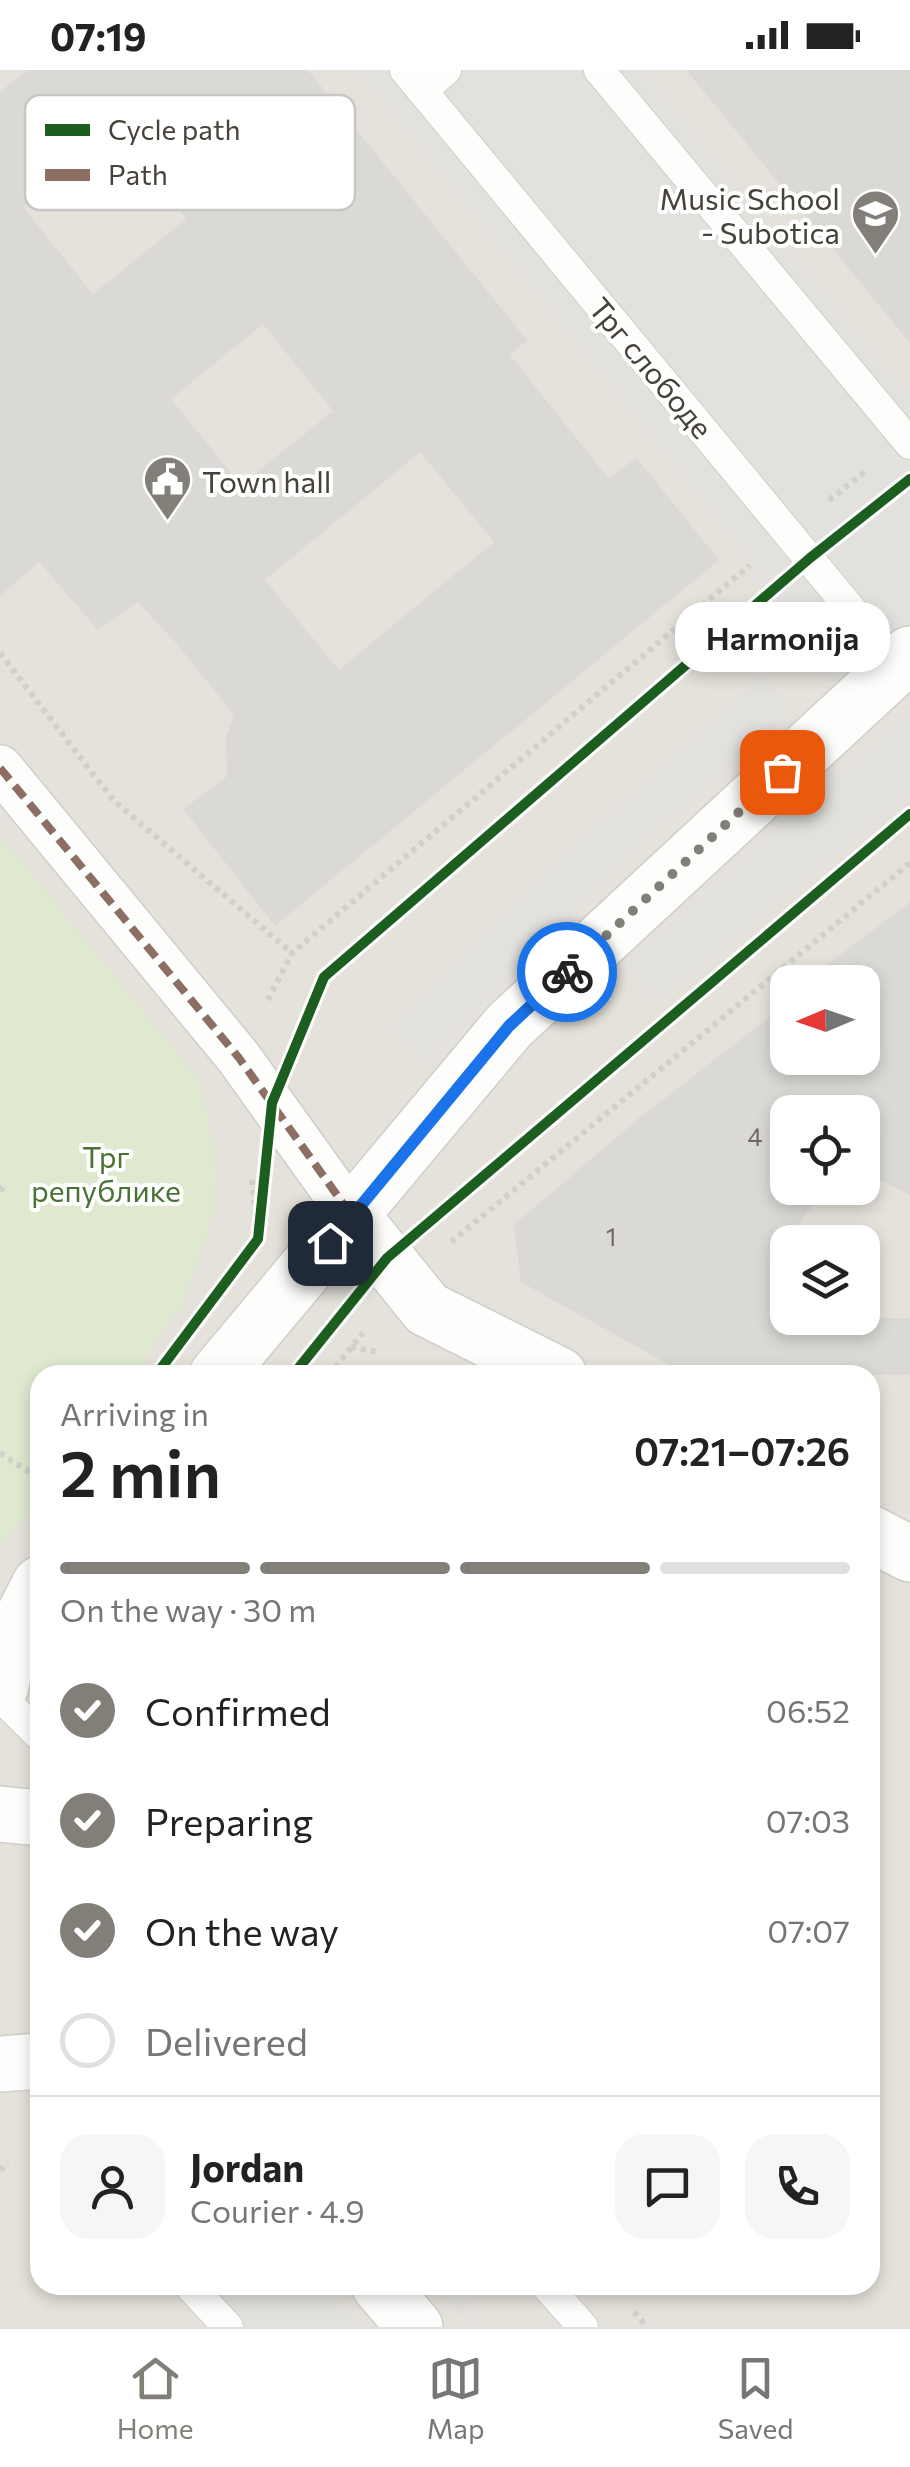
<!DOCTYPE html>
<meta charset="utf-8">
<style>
:root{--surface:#fff;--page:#f6f6f6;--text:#222;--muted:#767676;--line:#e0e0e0;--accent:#827f78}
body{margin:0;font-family:Commissioner,sans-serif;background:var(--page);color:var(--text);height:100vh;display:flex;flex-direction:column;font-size:38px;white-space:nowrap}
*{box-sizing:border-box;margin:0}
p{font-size:32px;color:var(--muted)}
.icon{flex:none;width:55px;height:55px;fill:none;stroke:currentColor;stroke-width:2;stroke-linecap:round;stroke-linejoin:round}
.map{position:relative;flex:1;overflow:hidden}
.details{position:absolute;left:30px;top:1295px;width:850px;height:930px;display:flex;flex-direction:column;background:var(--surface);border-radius:30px;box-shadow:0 5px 15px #0003}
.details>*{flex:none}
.needle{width:65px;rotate:268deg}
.fabs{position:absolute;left:770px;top:895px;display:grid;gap:20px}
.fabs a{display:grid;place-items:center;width:110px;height:110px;border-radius:20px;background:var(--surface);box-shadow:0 5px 15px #0003;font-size:50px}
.pin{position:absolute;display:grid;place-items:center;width:85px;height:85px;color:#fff;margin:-42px;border-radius:20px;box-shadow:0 5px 15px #0006}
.courier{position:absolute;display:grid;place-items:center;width:100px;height:100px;margin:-50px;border:8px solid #1a73e8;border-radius:50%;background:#fff;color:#222;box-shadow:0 2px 12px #0007}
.bubble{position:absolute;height:70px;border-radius:30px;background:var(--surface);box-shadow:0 5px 15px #0003;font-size:32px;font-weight:600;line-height:70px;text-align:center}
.overview em{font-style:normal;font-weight:600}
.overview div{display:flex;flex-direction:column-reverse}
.overview{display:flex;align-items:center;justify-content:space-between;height:170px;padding:0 30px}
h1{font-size:65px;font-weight:600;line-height:75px}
.bar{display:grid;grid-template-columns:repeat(4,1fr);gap:15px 10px;align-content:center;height:120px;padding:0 30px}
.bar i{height:12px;border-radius:8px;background:var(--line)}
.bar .on{background:var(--accent)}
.bar p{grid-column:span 4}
.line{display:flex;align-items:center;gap:25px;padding:0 30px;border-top:2px solid var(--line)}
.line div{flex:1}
.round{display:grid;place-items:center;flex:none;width:105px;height:105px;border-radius:30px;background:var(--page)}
ol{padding:0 30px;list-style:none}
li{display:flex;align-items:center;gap:30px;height:110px}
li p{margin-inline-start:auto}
li .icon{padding:10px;border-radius:50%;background:var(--accent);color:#fff;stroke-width:4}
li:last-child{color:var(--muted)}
li i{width:55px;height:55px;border:5px solid var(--line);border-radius:50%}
.status{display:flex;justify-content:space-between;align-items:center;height:70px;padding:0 50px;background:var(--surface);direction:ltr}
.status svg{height:28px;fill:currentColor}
.dock{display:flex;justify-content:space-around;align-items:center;height:140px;border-top:2px solid var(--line);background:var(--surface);font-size:28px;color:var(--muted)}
.dock a{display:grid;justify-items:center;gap:5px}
.dock .on{color:var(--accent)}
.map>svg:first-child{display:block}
</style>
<div class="status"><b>07:19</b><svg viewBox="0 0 49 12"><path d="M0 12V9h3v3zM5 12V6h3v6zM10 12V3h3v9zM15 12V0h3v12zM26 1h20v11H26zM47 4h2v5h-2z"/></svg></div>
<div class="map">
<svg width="910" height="2257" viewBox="0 0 910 2257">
<rect width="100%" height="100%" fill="#f1f0ed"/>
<path fill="#e5e2db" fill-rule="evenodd" d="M0 0H910V2257H0ZM788 912H862V988H788ZM788 1042H862V1118H788ZM788 1172H862V1248H788ZM40 1305H870V2215H40Z"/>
<polygon fill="#dee9d0" points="0,765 198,1009 210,1057 215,1106 211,1151 184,1232 132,1305 40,1305 40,1432 0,1476"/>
<g fill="#e3e1de">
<polygon points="356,0 644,0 910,327 910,552 832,615 737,475"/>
<polygon points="765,602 791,643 646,771 424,997 391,957 620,732"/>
<polygon points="910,641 910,724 655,934 623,894"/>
<polygon points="205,2215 325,2215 361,2257 243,2257"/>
<polygon points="433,2215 522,2215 471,2225 470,2257"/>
</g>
<g fill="#dbd9d5" fill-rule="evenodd">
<path d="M27 0H308L527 270 510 285 609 409 636 387 719 490 275 856 183 739 227 706 226 667 234 645 176 573 138 532 98 560 39 492 0 526V22ZM115 63 186 149 93 224 23 137ZM263 254 333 341 241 415 171 329ZM420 382 494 472 339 600 265 510Z"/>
<polygon points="686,0 910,0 910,273"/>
<polygon points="910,832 910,1125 870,1105 858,1132 831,1118 862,1118 862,1042 788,1042 788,1118 825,1118 788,1169 788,1248 910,1248 910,1305 687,1305 521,1212 514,1155 639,1048 788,933 788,988 862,988 862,912 804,912"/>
</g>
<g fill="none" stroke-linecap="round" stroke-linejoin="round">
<defs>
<g id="service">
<polyline points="405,0 897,595"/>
<polyline points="599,0 910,374"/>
<polyline points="422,21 446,0"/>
<polyline points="0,1626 40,1666"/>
<polyline points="189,2215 228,2257"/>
<polyline points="546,2215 583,2257"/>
</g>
<polyline id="pedestrian" points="0,698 239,988 352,1146"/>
<g id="minor">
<polyline points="352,1146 427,1239 559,1305"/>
<polyline points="870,1463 910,1484"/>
</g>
<g id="tertiary">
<polyline points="217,1305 509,956 910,584"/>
<polyline points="0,1619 12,1568 40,1514"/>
<polyline points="0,1744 40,1748"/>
<polyline points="0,1994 40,1991"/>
<polyline points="379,2215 415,2257"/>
</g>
</defs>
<use href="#service" stroke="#cfceca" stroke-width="32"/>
<use href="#pedestrian" stroke="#cfceca" stroke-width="48"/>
<use href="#minor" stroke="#cfceca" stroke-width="58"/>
<use href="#tertiary" stroke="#cfceca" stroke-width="58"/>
<g stroke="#d1d0cb" stroke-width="6" stroke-dasharray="5 5" stroke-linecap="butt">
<polyline points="829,430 866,401"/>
<polyline points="0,583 113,730 292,883"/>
<polyline points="268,930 292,883 750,495"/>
<polyline points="252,1110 257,1157"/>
<polyline points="0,1121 5,1114"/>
<polyline points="451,1172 910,793"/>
<polyline points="351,1277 378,1282"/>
<polyline points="329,1305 363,1263"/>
<polyline points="0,1383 40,1409"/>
<polyline points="0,2100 8,2093"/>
<polyline points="634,2242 647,2257"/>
</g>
<use href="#service" stroke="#fdfdfc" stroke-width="30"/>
<use href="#pedestrian" stroke="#fdfdfc" stroke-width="45"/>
<use href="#minor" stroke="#fdfdfc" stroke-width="55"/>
<use href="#tertiary" stroke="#fdfdfc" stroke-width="55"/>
<polyline stroke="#8d6e63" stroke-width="8" stroke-dasharray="15 8" stroke-linecap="butt" points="0,698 239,988 352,1146"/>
<defs>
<g id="cycleway">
<polyline points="156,1305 258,1169 272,1033 324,907 810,488 910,409"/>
<polyline points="293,1305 387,1188 910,744"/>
</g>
</defs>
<use href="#cycleway" stroke="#fff" stroke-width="16"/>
<use href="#cycleway" stroke="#1b5e20" stroke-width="10"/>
</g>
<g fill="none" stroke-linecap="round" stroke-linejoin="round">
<polyline stroke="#827f78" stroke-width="10" stroke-dasharray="0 18" points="567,902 782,702"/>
<polyline stroke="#1a73e8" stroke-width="12" points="330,1173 509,956 567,902"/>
</g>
<defs>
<symbol id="school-pin" viewBox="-11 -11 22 30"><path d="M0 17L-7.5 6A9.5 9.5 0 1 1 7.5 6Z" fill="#827f78" stroke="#fff"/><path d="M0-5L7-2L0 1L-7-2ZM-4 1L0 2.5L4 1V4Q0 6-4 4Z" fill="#fff"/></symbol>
<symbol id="civic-pin" viewBox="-11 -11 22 30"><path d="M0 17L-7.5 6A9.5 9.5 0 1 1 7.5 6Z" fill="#827f78" stroke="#fff"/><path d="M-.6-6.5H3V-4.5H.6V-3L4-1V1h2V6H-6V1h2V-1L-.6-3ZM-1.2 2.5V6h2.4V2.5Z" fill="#fff"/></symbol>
</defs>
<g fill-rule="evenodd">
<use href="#school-pin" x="848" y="116" width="55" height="75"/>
<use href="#civic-pin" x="140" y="382" width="55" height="75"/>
</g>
<g text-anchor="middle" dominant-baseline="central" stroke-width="8" stroke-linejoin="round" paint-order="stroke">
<g font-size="25" fill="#6d6861">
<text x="755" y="1066">4</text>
<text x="611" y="1166">1</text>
</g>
<g font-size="30" fill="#474239" stroke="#fff" text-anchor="end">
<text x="840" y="127">Music School<tspan x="840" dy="34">- Subotica</tspan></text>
<text x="202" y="410" text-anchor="start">Town hall</text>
</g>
<g font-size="30" fill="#474239" stroke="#fff">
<text transform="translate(652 297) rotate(50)">Трг слободе</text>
</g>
<g font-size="30" fill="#497233" stroke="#fff">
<text x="106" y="1085">Трг<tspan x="106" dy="34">републике</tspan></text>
</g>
</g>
<rect x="25" y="25" width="330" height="115" rx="15" fill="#fff" stroke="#c8c6c4" stroke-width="2.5"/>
<rect x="45" y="54" width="45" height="12" fill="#1b5e20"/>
<rect x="45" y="99" width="45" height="12" fill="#8d6e63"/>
<g font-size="28" fill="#474239">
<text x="108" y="70">Cycle path</text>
<text x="108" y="115">Path</text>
</g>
</svg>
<div class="fabs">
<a><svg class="needle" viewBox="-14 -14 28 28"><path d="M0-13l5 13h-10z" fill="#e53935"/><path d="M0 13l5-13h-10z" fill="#767676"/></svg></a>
<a><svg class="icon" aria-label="locate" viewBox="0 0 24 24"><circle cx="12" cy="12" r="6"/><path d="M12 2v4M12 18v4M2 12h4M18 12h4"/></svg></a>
<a><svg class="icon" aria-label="layers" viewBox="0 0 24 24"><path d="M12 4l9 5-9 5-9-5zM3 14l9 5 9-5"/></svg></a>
</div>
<div class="pin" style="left:782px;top:702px;background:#ea580c"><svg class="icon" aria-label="bag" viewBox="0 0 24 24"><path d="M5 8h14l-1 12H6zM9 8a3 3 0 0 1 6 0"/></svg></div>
<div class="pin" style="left:330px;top:1173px;background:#1f2937"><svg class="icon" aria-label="home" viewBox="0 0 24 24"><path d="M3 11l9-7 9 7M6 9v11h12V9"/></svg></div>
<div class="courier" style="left:567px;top:902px"><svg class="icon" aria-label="bike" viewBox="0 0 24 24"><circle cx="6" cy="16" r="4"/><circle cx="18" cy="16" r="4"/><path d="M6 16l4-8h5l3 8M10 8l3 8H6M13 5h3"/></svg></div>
<div class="bubble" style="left:675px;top:532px;width:215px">Harmonija</div>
<section class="details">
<div class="overview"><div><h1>2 min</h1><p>Arriving in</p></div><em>07:21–07:26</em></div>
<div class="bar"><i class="on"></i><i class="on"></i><i class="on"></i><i></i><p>On the way · 30 m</p></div>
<ol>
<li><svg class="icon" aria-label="check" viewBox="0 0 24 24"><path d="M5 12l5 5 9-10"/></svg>Confirmed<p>06:52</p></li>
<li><svg class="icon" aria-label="check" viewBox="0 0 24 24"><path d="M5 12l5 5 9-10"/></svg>Preparing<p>07:03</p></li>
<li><svg class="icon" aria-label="check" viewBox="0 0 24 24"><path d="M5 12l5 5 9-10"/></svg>On the way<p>07:07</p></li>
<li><i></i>Delivered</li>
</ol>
<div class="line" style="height:180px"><a class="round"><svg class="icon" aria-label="person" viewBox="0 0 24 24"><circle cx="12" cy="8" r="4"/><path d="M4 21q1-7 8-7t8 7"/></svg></a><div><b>Jordan</b><p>Courier · 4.9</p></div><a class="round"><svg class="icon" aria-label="chat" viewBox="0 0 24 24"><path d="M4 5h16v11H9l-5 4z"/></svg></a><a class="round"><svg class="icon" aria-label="phone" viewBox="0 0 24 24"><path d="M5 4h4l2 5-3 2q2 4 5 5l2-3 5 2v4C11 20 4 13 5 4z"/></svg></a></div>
</section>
</div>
<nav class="dock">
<a class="on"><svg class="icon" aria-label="home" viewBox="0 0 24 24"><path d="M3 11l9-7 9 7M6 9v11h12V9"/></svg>Home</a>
<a><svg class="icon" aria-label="map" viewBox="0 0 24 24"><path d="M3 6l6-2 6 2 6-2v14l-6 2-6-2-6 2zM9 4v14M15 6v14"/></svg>Map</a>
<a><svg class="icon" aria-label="saved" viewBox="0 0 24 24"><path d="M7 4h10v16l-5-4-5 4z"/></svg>Saved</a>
</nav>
